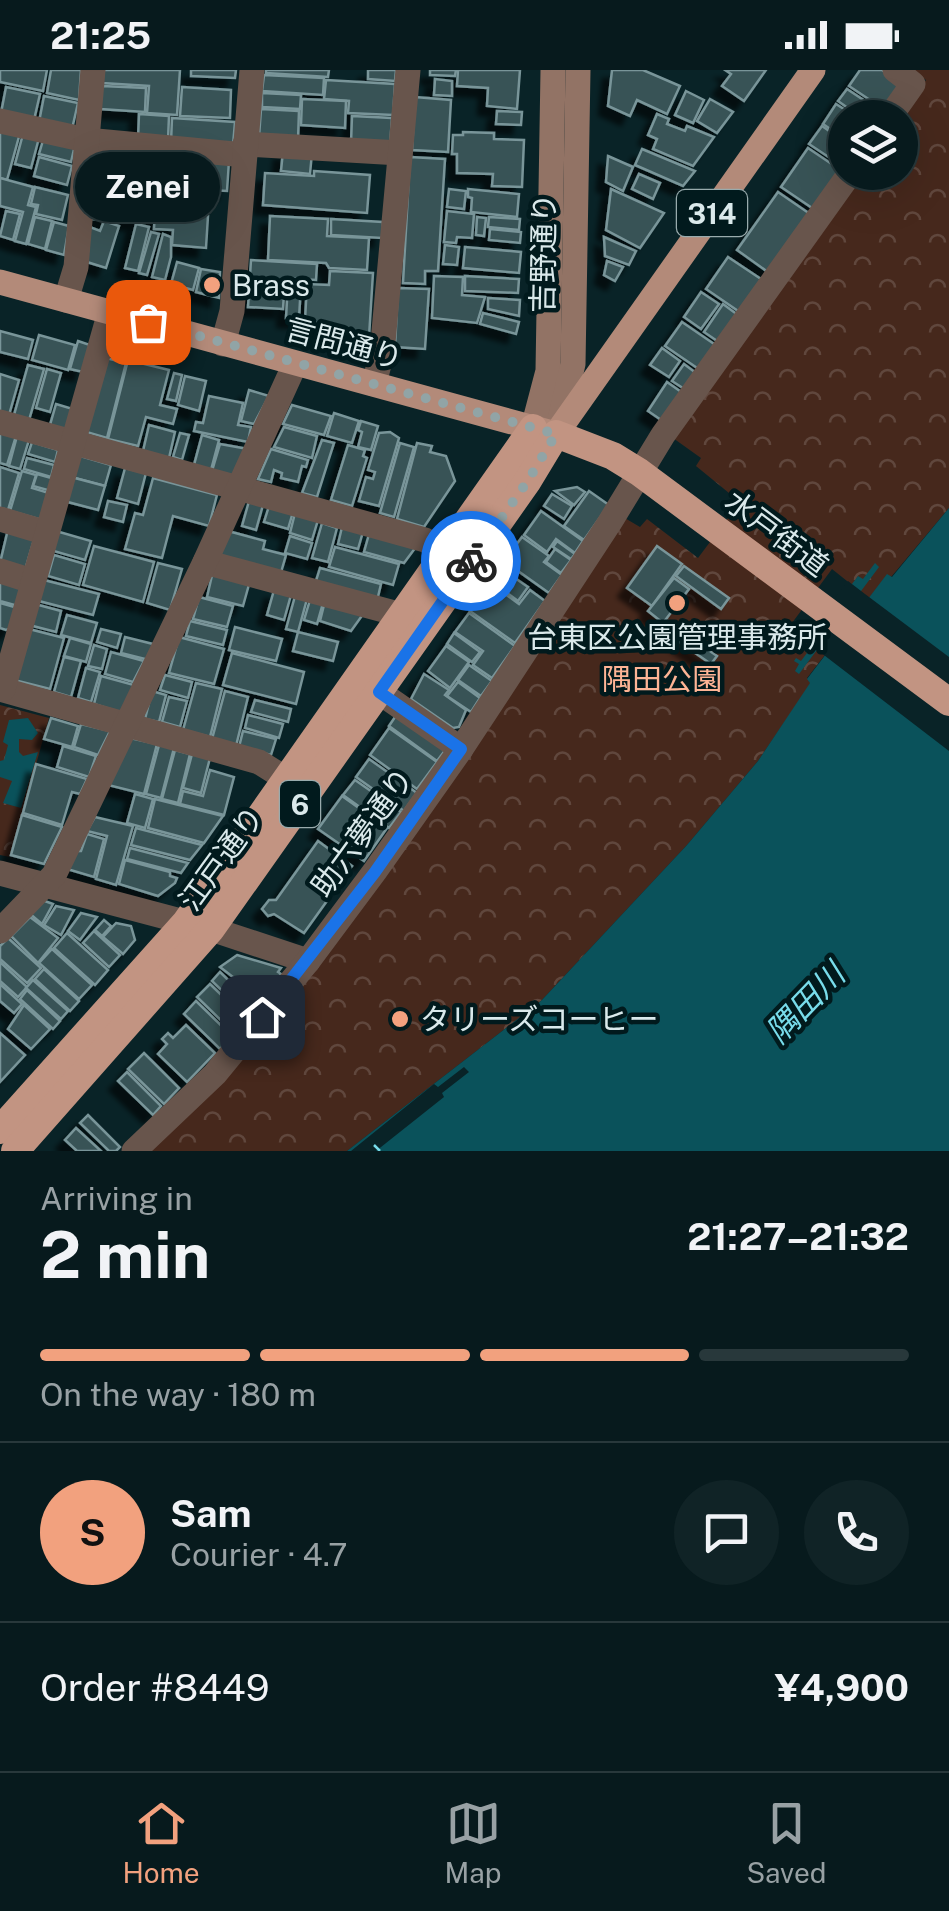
<!DOCTYPE html>
<meta charset="utf-8">
<style>
:root{--surface:#071a1d;--page:#102326;--text:#f1f3f6;--muted:#98a1a4;--line:#28383b;--accent:#f2a17e}
body{margin:0;font-family:"Public Sans","Noto Sans JP",sans-serif;background:var(--page);color:var(--text);height:100vh;display:flex;flex-direction:column;font-size:38px;white-space:nowrap}
*{box-sizing:border-box;margin:0}
p{font-size:32px;color:var(--muted)}
.icon{flex:none;width:55px;height:55px;fill:none;stroke:currentColor;stroke-width:2;stroke-linecap:round;stroke-linejoin:round}
.map{position:relative;height:1081px;overflow:hidden}
.panel{display:flex;flex-direction:column;background:var(--surface);flex:1}
.panel>*{flex:none}
.buttons{position:absolute;left:828px;top:30px;display:grid;gap:20px}
.buttons a{display:grid;place-items:center;width:90px;height:90px;border-radius:50%;background:var(--surface);box-shadow:0 10px 40px #0002,0 0 0 2px var(--line);font-size:50px}
.pin{position:absolute;display:grid;place-items:center;width:85px;height:85px;color:#fff;margin:-42px;border-radius:20px;box-shadow:0 5px 15px #0006}
.courier{position:absolute;display:grid;place-items:center;width:100px;height:100px;margin:-50px;border:8px solid #1a73e8;border-radius:50%;background:#fff;color:#222;box-shadow:0 2px 12px #0007}
.bubble{position:absolute;height:70px;border-radius:35px;background:var(--surface);box-shadow:0 10px 40px #0002,0 0 0 2px var(--line);font-size:32px;font-weight:700;line-height:70px;text-align:center}
.overview em{font-style:normal;font-weight:700}
.overview div{display:flex;flex-direction:column-reverse}
.overview{display:flex;align-items:center;justify-content:space-between;height:170px;padding:0 40px}
h1{font-size:65px;font-weight:700;line-height:75px}
.bar{display:grid;grid-template-columns:repeat(4,1fr);gap:15px 10px;align-content:center;height:120px;padding:0 40px}
.bar i{height:12px;border-radius:8px;background:var(--line)}
.bar .on{background:var(--accent)}
.bar p{grid-column:span 4}
.line{display:flex;align-items:center;gap:25px;padding:0 40px;border-top:2px solid var(--line)}
.line div{flex:1}
.round{display:grid;place-items:center;flex:none;width:105px;height:105px;border-radius:52px;background:var(--page)}
.status{display:flex;justify-content:space-between;align-items:center;height:70px;padding:0 50px;background:var(--surface);direction:ltr}
.status svg{height:28px;fill:currentColor}
.menu{display:flex;justify-content:space-around;align-items:center;height:140px;border-top:2px solid var(--line);background:var(--surface);font-size:28px;color:var(--muted)}
.menu a{display:grid;justify-items:center;gap:5px}
.menu .on{color:var(--accent)}
.map>svg:first-child{display:block}
</style>
<div class="status"><b>21:25</b><svg viewBox="0 0 49 12"><path d="M0 12V9h3v3zM5 12V6h3v6zM10 12V3h3v9zM15 12V0h3v12zM26 1h20v11H26zM47 4h2v5h-2z"/></svg></div>
<div class="map">
<svg width="949" height="1081" viewBox="0 0 949 1081">
<defs>
<pattern id="forest-crowns" width="20" height="18" patternUnits="userSpaceOnUse" patternTransform="scale(2.5)"><rect width="20" height="18" fill="#46281c"/><path d="M2 6a3 3 0 1 1 6 0M12 15a3 3 0 1 1 6 0" fill="none" stroke="#60473d"/></pattern>
<filter id="shadow"><feDropShadow dx="-9" dy="9" stdDeviation="2.5" flood-color="#0009"/></filter>
</defs>
<rect width="100%" height="100%" fill="#092327"/>
<g fill="url(#forest-crowns)" fill-rule="evenodd">
<path d="M913 0H949V438L891 507 887 505 807 608 811 613 758 691 687 775 541 931 347 1081H142L234 996 623 447 640 457 647 449 698 488 740 432 696 396 701 388 673 368 859 103 900 102 899 47 926 10ZM832 499 852 515 810 574 789 557Z"/>
<polygon points="0,635 49,648 10,787 0,785"/>
</g>
<g fill="#0a525b">
<polygon points="949,438 949,1081 347,1081 541,931 687,775 758,691 810,613 807,609 887,504 892,507"/>
<polygon points="875,493 879,497 799,604 795,601 799,594 794,591 796,588 801,591 807,583 803,579 858,506 863,509"/>
<polygon points="28,648 38,663 32,670 19,669 19,682 23,686 38,682 21,738 3,733 12,711 0,707 0,691 4,690 8,675 3,672 9,650"/>
</g>
<g fill="#092327">
<polygon points="848,511 865,524 848,547 865,524 949,587 949,681 803,569"/>
<polygon points="464,997 469,1002 442,1023 444,1027 376,1081 351,1081 434,1014 438,1017"/>
</g>
<g fill="none" stroke-linecap="round" stroke-linejoin="round">
<polyline stroke="#78dceb" stroke-width="2.5" stroke-dasharray="12 10" stroke-linecap="butt" points="374,1075 380,1081"/>
</g>
<g fill="#385357" stroke="#799599" stroke-width="2.5" filter="url(#shadow)">
<polygon points="0,0 47,0 43,21 0,12"/>
<polygon points="51,0 81,0 79,30 47,23"/>
<polygon points="103,0 180,0 177,45 147,43 149,16 102,13"/>
<polygon points="191,0 236,0 235,8 191,6"/>
<polygon points="266,0 329,0 328,7 266,3"/>
<polygon points="368,0 396,0 395,11 368,9"/>
<polygon points="430,0 456,0 455,6 430,5"/>
<polygon points="458,0 520,0 517,39 487,36 488,18 457,16"/>
<polygon points="612,0 643,0 680,16 667,44 637,30 630,46 608,36"/>
<polygon points="725,0 766,0 744,31 722,16 731,4"/>
<polygon points="860,0 882,0 903,15 885,40 849,16"/>
<polygon points="264,5 324,8 323,25 262,21"/>
<polygon points="435,9 452,11 452,26 434,25"/>
<polygon points="326,10 395,14 393,45 348,43 349,31 324,29"/>
<polygon points="102,16 146,18 145,42 100,39"/>
<polygon points="6,17 40,24 34,50 1,43"/>
<polygon points="182,17 231,20 230,48 180,46"/>
<polygon points="847,19 883,43 880,48 862,48 838,31"/>
<polygon points="686,21 704,30 693,53 675,45"/>
<polygon points="262,23 301,25 300,39 262,37"/>
<polygon points="44,26 78,33 72,59 39,52"/>
<polygon points="415,27 451,30 448,82 412,80"/>
<polygon points="302,29 346,31 345,58 301,55"/>
<polygon points="710,29 733,42 717,63 697,51"/>
<polygon points="836,34 850,43 836,63 823,54"/>
<polygon points="261,39 299,41 298,70 259,67"/>
<polygon points="497,41 522,42 521,55 496,54"/>
<polygon points="139,44 169,46 168,70 138,69"/>
<polygon points="657,44 669,49 667,54 685,61 687,56 714,67 693,96 653,79 657,69 648,65"/>
<polygon points="352,46 392,48 390,75 351,73"/>
<polygon points="172,48 235,52 233,75 171,72"/>
<polygon points="822,56 845,72 845,98 809,74"/>
<polygon points="0,58 20,63 7,110 0,108"/>
<polygon points="463,62 494,63 494,69 524,70 522,117 492,116 493,104 457,103 457,84 452,84 453,65 463,65"/>
<polygon points="23,64 39,68 31,98 15,94"/>
<polygon points="44,67 75,75 71,92 39,84"/>
<polygon points="808,78 845,103 818,142 781,117"/>
<polygon points="96,79 134,81 132,108 94,106"/>
<polygon points="642,79 695,101 683,116 635,95"/>
<polygon points="283,81 312,83 310,104 281,101"/>
<polygon points="137,84 152,85 151,108 136,108"/>
<polygon points="155,86 174,87 172,118 153,117"/>
<polygon points="608,86 633,97 623,121 606,112"/>
<polygon points="39,87 72,96 67,115 34,106"/>
<polygon points="410,87 445,89 438,201 425,201 425,214 403,213"/>
<polygon points="177,88 229,91 227,121 175,118"/>
<polygon points="314,101 370,105 367,143 263,135 265,103 314,106"/>
<polygon points="639,104 660,113 653,129 632,119"/>
<polygon points="0,108 33,117 28,135 36,137 26,174 15,171 23,142 0,136"/>
<polygon points="96,108 151,111 149,152 93,149"/>
<polygon points="35,117 68,125 62,150 36,144 38,135 31,134"/>
<polygon points="449,119 466,121 464,139 447,137"/>
<polygon points="468,119 519,124 517,147 471,142 472,128 468,127"/>
<polygon points="611,119 664,143 640,178 606,160"/>
<polygon points="156,120 202,122 201,145 208,146 206,178 172,175 173,160 154,159"/>
<polygon points="778,122 813,146 772,205 737,180"/>
<polygon points="6,141 20,144 13,170 0,166"/>
<polygon points="447,141 474,144 472,168 457,167 456,173 444,172"/>
<polygon points="270,146 328,149 327,166 369,168 367,200 329,198 326,193 268,190"/>
<polygon points="35,147 52,151 45,179 28,174"/>
<polygon points="477,147 486,148 484,166 476,165"/>
<polygon points="489,147 520,149 519,160 488,157"/>
<polygon points="331,149 383,152 382,168 331,165"/>
<polygon points="104,151 119,156 106,198 87,192 90,157 100,161"/>
<polygon points="54,152 69,156 64,185 46,180"/>
<polygon points="136,154 149,157 138,201 125,198"/>
<polygon points="490,159 521,162 520,173 489,170"/>
<polygon points="151,162 159,164 147,205 139,203"/>
<polygon points="163,164 171,167 171,187 165,210 152,207"/>
<polygon points="604,167 636,181 629,195 605,186"/>
<polygon points="445,175 459,177 457,195 443,194"/>
<polygon points="465,177 521,182 519,203 463,198"/>
<polygon points="728,187 767,213 744,245 706,219"/>
<polygon points="251,190 317,194 316,210 285,208 283,239 248,237"/>
<polygon points="607,191 623,197 615,211 604,205"/>
<polygon points="177,192 199,198 193,220 171,214"/>
<polygon points="201,199 220,202 219,228 196,222"/>
<polygon points="330,201 373,203 369,267 305,250 307,214 329,215"/>
<polygon points="434,206 463,207 462,225 485,227 477,253 432,248"/>
<polygon points="465,206 519,209 518,223 465,221"/>
<polygon points="288,212 301,213 299,249 286,248"/>
<polygon points="398,218 429,219 425,279 395,277"/>
<polygon points="701,222 719,234 701,259 684,247"/>
<polygon points="488,228 520,230 519,246 488,239"/>
<polygon points="723,234 742,248 723,275 704,262"/>
<polygon points="483,243 519,252 516,264 480,254"/>
<polygon points="682,252 720,278 703,302 665,276"/>
<polygon points="0,261 33,270 28,289 0,282"/>
<polygon points="39,265 75,275 68,300 32,290"/>
<polygon points="78,271 90,275 83,302 70,299"/>
<polygon points="662,278 680,291 669,307 650,295"/>
<polygon points="102,287 126,293 107,368 83,361"/>
<polygon points="128,290 169,300 160,335 177,339 173,354 146,347 138,376 108,369"/>
<polygon points="684,294 700,306 689,322 672,311"/>
<polygon points="28,295 44,299 29,350 14,345"/>
<polygon points="47,299 61,303 50,342 36,338"/>
<polygon points="174,303 182,305 176,331 167,329"/>
<polygon points="0,304 19,310 9,345 0,342"/>
<polygon points="185,306 206,311 199,341 178,335"/>
<polygon points="667,312 687,326 667,354 648,341"/>
<polygon points="249,320 269,326 254,354 241,351"/>
<polygon points="209,326 243,333 238,355 251,357 248,372 194,361 196,352 203,353"/>
<polygon points="56,334 73,339 67,361 50,355"/>
<polygon points="292,335 331,346 324,365 283,354"/>
<polygon points="334,343 359,351 352,373 327,366"/>
<polygon points="361,351 378,356 371,380 358,377 362,362 358,360"/>
<polygon points="149,355 175,362 169,388 143,381"/>
<polygon points="284,357 317,366 312,388 274,377"/>
<polygon points="0,362 16,366 7,395 0,393"/>
<polygon points="390,362 399,368 379,436 359,431 366,407 373,409 375,402 368,400 379,363"/>
<polygon points="180,363 189,365 182,390 173,387"/>
<polygon points="202,365 219,370 211,400 194,395"/>
<polygon points="17,366 29,370 20,399 9,396"/>
<polygon points="322,370 334,373 317,427 302,423"/>
<polygon points="32,372 58,380 55,392 28,384"/>
<polygon points="400,373 414,377 394,447 380,443"/>
<polygon points="417,373 432,376 430,382 446,386 455,411 424,457 397,449"/>
<polygon points="220,374 248,379 233,407 212,401"/>
<polygon points="348,375 365,380 363,386 367,388 352,436 331,430"/>
<polygon points="271,379 308,390 306,397 302,396 298,412 281,408 282,403 274,400 271,412 258,409"/>
<polygon points="77,385 111,395 105,416 71,407"/>
<polygon points="27,388 54,395 51,407 24,399"/>
<polygon points="0,397 19,403 8,440 0,438"/>
<polygon points="125,398 146,403 138,434 117,428"/>
<polygon points="22,401 36,405 32,418 49,423 42,450 10,441"/>
<polygon points="37,404 55,409 51,421 33,416"/>
<polygon points="71,407 105,416 98,440 64,431"/>
<polygon points="153,408 217,425 209,456 173,446 162,488 125,479 135,443 143,445"/>
<polygon points="577,417 585,422 574,435 555,421"/>
<polygon points="589,421 609,435 584,470 564,456"/>
<polygon points="552,424 572,436 564,449 544,436"/>
<polygon points="108,431 127,435 123,452 104,447"/>
<polygon points="249,431 263,435 256,460 242,456"/>
<polygon points="269,436 293,442 288,459 264,452"/>
<polygon points="541,441 583,471 575,483 556,469 547,482 524,465"/>
<polygon points="295,443 318,450 312,470 290,463"/>
<polygon points="322,453 337,458 328,492 312,488"/>
<polygon points="9,455 36,463 25,500 0,493"/>
<polygon points="342,457 363,462 358,479 338,474"/>
<polygon points="56,461 91,471 85,490 50,480"/>
<polygon points="228,461 265,471 263,479 286,485 280,506 215,489"/>
<polygon points="369,464 416,477 404,493 364,482"/>
<polygon points="290,466 312,473 307,489 285,483"/>
<polygon points="522,467 549,486 544,492 562,505 549,523 504,491"/>
<polygon points="557,471 575,484 571,489 553,477"/>
<polygon points="94,476 154,492 143,532 83,515"/>
<polygon points="657,476 682,494 652,536 627,518"/>
<polygon points="335,477 399,494 393,515 329,497"/>
<polygon points="555,479 571,490 561,503 546,492"/>
<polygon points="54,485 85,494 79,515 48,506"/>
<polygon points="158,493 182,499 170,540 147,533"/>
<polygon points="684,496 729,528 721,539 676,506"/>
<polygon points="499,497 528,517 518,531 490,510"/>
<polygon points="320,498 381,514 377,531 315,514"/>
<polygon points="213,501 250,511 243,536 207,527"/>
<polygon points="0,507 25,514 18,536 0,531"/>
<polygon points="674,508 689,519 663,553 648,541"/>
<polygon points="40,509 99,524 93,545 35,530"/>
<polygon points="490,513 519,534 530,520 545,531 515,573 470,541"/>
<polygon points="274,520 291,525 284,550 267,545"/>
<polygon points="295,526 307,529 298,562 286,559"/>
<polygon points="199,527 233,536 227,557 193,549"/>
<polygon points="310,530 323,533 317,554 304,550"/>
<polygon points="325,531 364,543 351,561 320,551"/>
<polygon points="0,533 18,538 12,558 6,560 0,558"/>
<polygon points="35,534 61,541 56,562 29,555"/>
<polygon points="469,543 515,576 492,608 473,595 483,581 455,562"/>
<polygon points="67,545 97,553 91,573 61,565"/>
<polygon points="190,551 227,560 223,575 186,566"/>
<polygon points="235,557 282,569 276,591 229,580"/>
<polygon points="29,559 64,568 50,619 14,610"/>
<polygon points="101,559 121,564 117,578 97,572"/>
<polygon points="298,562 338,572 333,591 293,581"/>
<polygon points="454,563 480,582 472,592 447,574"/>
<polygon points="684,563 717,586 711,594 678,571"/>
<polygon points="125,567 153,574 149,590 121,583"/>
<polygon points="179,567 224,579 214,614 169,603"/>
<polygon points="70,568 91,574 86,592 64,586"/>
<polygon points="94,575 107,579 102,599 88,596"/>
<polygon points="446,576 469,592 450,618 428,601"/>
<polygon points="111,582 144,591 133,612 105,604"/>
<polygon points="232,583 304,602 296,634 223,615"/>
<polygon points="64,587 81,591 71,627 54,622"/>
<polygon points="469,595 492,611 481,626 458,610"/>
<polygon points="86,598 100,602 91,632 78,628"/>
<polygon points="424,604 449,620 445,625 466,640 459,657 453,658 411,629"/>
<polygon points="165,605 192,612 188,628 160,620"/>
<polygon points="101,606 134,615 122,643 94,634"/>
<polygon points="458,612 480,628 471,642 447,626"/>
<polygon points="196,613 222,619 210,667 183,660"/>
<polygon points="152,621 166,625 159,652 145,649"/>
<polygon points="225,621 248,627 236,676 212,669"/>
<polygon points="169,627 187,631 180,657 162,652"/>
<polygon points="255,630 291,639 288,652 251,642"/>
<polygon points="397,644 446,679 437,691 389,656"/>
<polygon points="248,645 283,654 279,668 245,658"/>
<polygon points="51,648 78,656 72,677 44,669"/>
<polygon points="81,654 110,661 98,685 74,677"/>
<polygon points="389,658 437,692 417,719 370,685"/>
<polygon points="243,661 276,669 271,685 239,677"/>
<polygon points="130,668 157,674 144,724 108,715"/>
<polygon points="159,675 174,678 161,728 146,724"/>
<polygon points="63,676 96,686 89,707 57,697"/>
<polygon points="175,680 190,684 178,733 162,729"/>
<polygon points="192,684 210,688 201,723 183,718"/>
<polygon points="369,689 417,723 404,741 356,707"/>
<polygon points="36,694 87,709 80,724 72,722 62,755 23,743"/>
<polygon points="210,700 234,707 224,745 180,734 183,721 203,726"/>
<polygon points="355,710 401,742 389,758 343,725"/>
<polygon points="135,724 153,729 145,758 127,753"/>
<polygon points="342,726 387,758 364,791 318,759"/>
<polygon points="155,729 223,746 204,773 148,758"/>
<polygon points="22,745 62,757 44,794 11,785"/>
<polygon points="95,747 133,756 116,815 96,809 107,766 87,761"/>
<polygon points="136,758 202,775 190,790 131,775"/>
<polygon points="87,764 104,769 94,807 67,799 75,781 81,781"/>
<polygon points="318,771 352,796 304,863 274,844 268,846 262,839 269,830 276,830"/>
<polygon points="130,778 188,793 181,803 127,789"/>
<polygon points="125,790 170,802 170,806 177,808 175,813 158,826 119,814"/>
<polygon points="42,830 53,834 42,854 29,843"/>
<polygon points="56,836 74,840 61,865 44,855"/>
<polygon points="81,843 97,847 80,870 68,861"/>
<polygon points="30,847 58,868 38,893 11,866"/>
<polygon points="104,850 111,856 102,866 95,860"/>
<polygon points="116,853 131,856 135,870 123,884 103,867"/>
<polygon points="94,861 120,885 109,897 83,873"/>
<polygon points="67,863 108,900 95,915 54,878"/>
<polygon points="8,868 41,898 27,913 0,889 0,876"/>
<polygon points="52,879 92,915 79,929 39,893"/>
<polygon points="237,885 281,898 278,902 281,904 261,928 254,929 249,924 251,921 220,897"/>
<polygon points="0,892 27,917 18,927 0,911"/>
<polygon points="44,899 79,931 70,941 35,909"/>
<polygon points="220,902 256,937 247,945 212,911"/>
<polygon points="33,910 68,941 61,949 26,918"/>
<polygon points="0,914 22,934 14,943 0,931"/>
<polygon points="210,914 246,949 233,962 197,927"/>
<polygon points="27,920 60,951 53,959 20,929"/>
<polygon points="196,931 232,966 220,979 184,944"/>
<polygon points="24,935 50,959 31,979 8,959"/>
<polygon points="186,955 215,983 187,1012 158,984 167,974 162,969 168,963 173,968"/>
<polygon points="0,963 25,985 0,1012"/>
<polygon points="144,983 179,1018 164,1034 128,999"/>
<polygon points="127,1002 161,1036 153,1045 118,1011"/>
<polygon points="88,1045 120,1077 116,1081 109,1081 80,1053"/>
<polygon points="76,1058 101,1081 77,1081 65,1070"/>
</g>
<g fill="none" stroke-linecap="round" stroke-linejoin="round">
<g stroke="#68554c" stroke-width="25">
<polyline points="889,48 913,14 895,0"/>
<polyline points="0,51 86,70 245,85"/>
<polyline points="245,74 400,83"/>
<polyline points="66,230 76,197 93,0"/>
<polyline points="223,274 232,241 252,0"/>
<polyline points="374,314 382,283 408,0"/>
<polyline points="0,352 425,470 446,482"/>
<polyline points="0,449 47,463"/>
<polyline points="205,492 402,545"/>
<polyline points="0,501 32,511"/>
<polyline points="0,619 259,692 286,709"/>
<polyline points="3,619 110,242"/>
<polyline points="379,622 461,679"/>
<polyline points="0,803 211,859 308,891"/>
<polyline points="0,861 54,805 205,492 295,294"/>
<polyline points="134,1081 215,1004 308,891 375,801 461,679 610,452 663,365 851,102"/>
</g>
<g stroke="#927365" stroke-width="25">
<polyline points="533,358 548,301 553,0"/>
<polyline points="558,358 573,294 578,0"/>
</g>
<polyline stroke="#b38a79" stroke-width="25" points="0,212 556,364 813,0"/>
<g stroke="#c29482" stroke-width="28">
<polyline points="0,1060 186,852 533,358"/>
<polyline points="15,1081 211,859 527,412 556,364 613,386 639,402 949,632"/>
</g>
</g>
<g fill="none" stroke-linecap="round" stroke-linejoin="round">
<polyline stroke="#91a4a6" stroke-width="10" stroke-dasharray="0 18" points="148,252 556,364 527,412 471,491"/>
<polyline stroke="#1a73e8" stroke-width="12" points="262,947 375,802 461,679 379,622 471,491"/>
</g>
<g fill="#f2a17e" stroke="#011a1d" stroke-width="4">
<circle cx="212" cy="215" r="10"/>
<circle cx="677" cy="533" r="10"/>
<circle cx="400" cy="949" r="10"/>
</g>
<g text-anchor="middle" dominant-baseline="central" stroke-width="9" stroke-linejoin="round" paint-order="stroke">
<g fill="#011a1d" stroke="#99abad" stroke-width="2.5">
<rect x="677" y="120" width="70" height="46" rx="8"/>
<rect x="280" y="711" width="40" height="46" rx="8"/>
</g>
<g font-size="28" font-weight="bold" fill="#dae9eb">
<text x="712" y="143">314</text>
<text x="300" y="734">6</text>
</g>
<g font-size="30" fill="#dae9eb" stroke="#011a1d">
<text transform="translate(543 183) rotate(-89)">吉野通り</text>
<text transform="translate(344 273) rotate(15)">言問通り</text>
<text transform="translate(777 463) rotate(37)">水戸街道</text>
<text transform="translate(362 762) rotate(-54)">助六夢通り</text>
<text transform="translate(221 788) rotate(-54)">江戸通り</text>
</g>
<g font-size="30" fill="#dae9eb" stroke="#011a1d" text-anchor="start">
<text x="232" y="215">Brass</text>
<text x="677" y="567" text-anchor="middle">台東区公園管理事務所</text>
<text x="420" y="949">タリーズコーヒー</text>
</g>
<g font-size="30" fill="#fdb495" stroke="#011a1d">
<text x="662" y="609">隅田公園</text>
</g>
<g font-size="32" font-style="italic" fill="#78dceb" stroke="#011a1d">
<text transform="translate(805 933) rotate(-46)">隅田川</text>
</g>
</g>
</svg>
<div class="buttons">
<a><svg class="icon" aria-label="layers" viewBox="0 0 24 24"><path d="M12 4l9 5-9 5-9-5zM3 14l9 5 9-5"/></svg></a>
</div>
<div class="pin" style="left:148px;top:252px;background:#ea580c"><svg class="icon" aria-label="bag" viewBox="0 0 24 24"><path d="M5 8h14l-1 12H6zM9 8a3 3 0 0 1 6 0"/></svg></div>
<div class="pin" style="left:262px;top:947px;background:#1f2937"><svg class="icon" aria-label="home" viewBox="0 0 24 24"><path d="M3 11l9-7 9 7M6 9v11h12V9"/></svg></div>
<div class="courier" style="left:471px;top:491px"><svg class="icon" aria-label="bike" viewBox="0 0 24 24"><circle cx="6" cy="16" r="4"/><circle cx="18" cy="16" r="4"/><path d="M6 16l4-8h5l3 8M10 8l3 8H6M13 5h3"/></svg></div>
<div class="bubble" style="left:75px;top:82px;width:145px">Zenei</div>
</div>
<section class="panel">
<div class="overview"><div><h1>2 min</h1><p>Arriving in</p></div><em>21:27–21:32</em></div>
<div class="bar"><i class="on"></i><i class="on"></i><i class="on"></i><i></i><p>On the way · 180 m</p></div>
<div class="line" style="height:180px"><b class="round" style="background:var(--accent);color:#111">S</b><div><b>Sam</b><p>Courier · 4.7</p></div><a class="round"><svg class="icon" aria-label="chat" viewBox="0 0 24 24"><path d="M4 5h16v11H9l-5 4z"/></svg></a><a class="round"><svg class="icon" aria-label="phone" viewBox="0 0 24 24"><path d="M5 4h4l2 5-3 2q2 4 5 5l2-3 5 2v4C11 20 4 13 5 4z"/></svg></a></div>
<div class="line" style="height:130px"><div>Order #8449</div><b>¥4,900</b></div>
</section>
<nav class="menu">
<a class="on"><svg class="icon" aria-label="home" viewBox="0 0 24 24"><path d="M3 11l9-7 9 7M6 9v11h12V9"/></svg>Home</a>
<a><svg class="icon" aria-label="map" viewBox="0 0 24 24"><path d="M3 6l6-2 6 2 6-2v14l-6 2-6-2-6 2zM9 4v14M15 6v14"/></svg>Map</a>
<a><svg class="icon" aria-label="saved" viewBox="0 0 24 24"><path d="M7 4h10v16l-5-4-5 4z"/></svg>Saved</a>
</nav>
